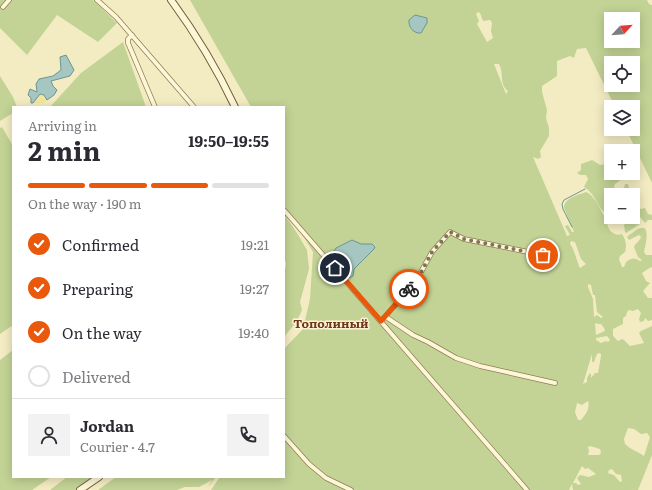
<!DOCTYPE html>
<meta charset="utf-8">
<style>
:root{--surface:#fff;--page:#f2f2f3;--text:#2b2b33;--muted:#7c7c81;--line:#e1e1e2;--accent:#ea580c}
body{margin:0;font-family:Literata,serif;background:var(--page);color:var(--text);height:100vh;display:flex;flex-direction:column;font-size:15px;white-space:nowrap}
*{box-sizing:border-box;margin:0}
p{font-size:13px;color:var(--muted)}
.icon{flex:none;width:22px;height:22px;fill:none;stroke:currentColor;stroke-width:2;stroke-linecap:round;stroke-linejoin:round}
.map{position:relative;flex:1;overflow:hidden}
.details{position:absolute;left:12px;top:106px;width:273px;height:372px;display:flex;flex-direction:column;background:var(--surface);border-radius:0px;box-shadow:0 2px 10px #0003}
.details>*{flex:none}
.needle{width:26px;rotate:64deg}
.buttons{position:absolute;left:604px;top:12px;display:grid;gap:8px}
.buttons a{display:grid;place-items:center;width:36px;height:36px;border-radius:0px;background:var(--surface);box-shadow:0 2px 10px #0003;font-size:20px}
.pin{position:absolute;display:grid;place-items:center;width:34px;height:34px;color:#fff;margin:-17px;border:2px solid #fff;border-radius:50%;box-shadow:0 1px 4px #0007}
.courier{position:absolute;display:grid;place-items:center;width:40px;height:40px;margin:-20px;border:3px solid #ea580c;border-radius:50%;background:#fff;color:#222;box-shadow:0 1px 5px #0007}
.summary em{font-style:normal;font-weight:700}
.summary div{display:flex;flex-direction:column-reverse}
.summary{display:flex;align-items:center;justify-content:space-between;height:68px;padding:0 16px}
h1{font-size:26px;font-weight:700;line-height:30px}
.bar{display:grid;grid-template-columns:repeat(4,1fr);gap:6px 4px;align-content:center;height:48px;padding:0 16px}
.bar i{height:5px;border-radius:3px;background:var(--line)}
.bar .current{background:var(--accent)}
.bar p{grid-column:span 4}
.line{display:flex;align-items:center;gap:10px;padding:0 16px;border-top:1px solid var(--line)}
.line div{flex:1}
.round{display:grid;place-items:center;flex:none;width:42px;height:42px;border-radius:0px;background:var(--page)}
ol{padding:0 16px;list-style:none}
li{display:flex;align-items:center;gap:12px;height:44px}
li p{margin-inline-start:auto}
li .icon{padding:4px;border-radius:50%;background:var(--accent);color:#fff;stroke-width:4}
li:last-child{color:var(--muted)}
li i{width:22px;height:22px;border:2px solid var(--line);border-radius:50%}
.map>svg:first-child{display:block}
</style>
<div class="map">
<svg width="652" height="490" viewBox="0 0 652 490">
<rect width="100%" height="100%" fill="#f3ecc3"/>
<g fill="#c3d395" fill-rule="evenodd">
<polygon points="0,0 93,0 117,23 98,42 57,15 27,55 0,28"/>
<path d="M190 0H647L649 4 652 5V183L626 129H633V107H615L586 48 577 49 574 58 570 56 557 61V76L542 86V92L547 110 546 118 549 128V136L540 151 541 157 538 159 533 157 567 236 570 235 565 226 568 225 572 232H574L564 208C564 198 578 195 586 192 594 195 599 207 603 214 607 219 607 230 613 233 616 235 619 235 622 234 626 240 627 246 625 252L620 256 619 259 622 267H624L626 262C631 258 634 257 640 261L642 260 638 257 634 247C636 242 640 241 641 237L639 235 629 240 627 237C629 234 632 234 635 231 652 219 646 243 644 252L646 255H652V268L651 267 642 273 646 281 650 283 643 291 648 298H652V320L648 321 645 318 644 321 640 322 639 319 641 313 638 309 633 311 629 310 627 312 626 316 623 318V324L613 329V336L618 341 622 339 624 340 630 346 644 343 639 333 641 331 652 326V455L638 490H573L572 484 569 490H211L220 477H284V349L303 329 310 299 313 252 284 205V107H251ZM478 12 480 13 483 21 490 20 492 23 491 31 493 38 487 42 477 24 479 21 476 14ZM611 19H633V41H611ZM611 63H633V85H611ZM494 64H499C504 73 499 84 508 91L506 94ZM571 241 575 242 581 259 586 264 580 268C577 262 574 248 570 244ZM588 284 591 285 593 295H595L597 312 603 317 601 318 597 315 594 317 593 299 588 287ZM596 323 598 324H601L604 328 605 331 596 335 595 324ZM607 336 610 340 608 342 606 341 601 343 596 340V338ZM599 353 601 354V356L598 373H595L591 378V374L590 373 587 378V382L583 384 592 354V362H594L597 354ZM588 401C590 409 586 414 581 420H578L575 412 577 403 582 405ZM628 428 634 429 641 434 647 433 650 437 644 456C637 451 631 450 625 444L624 439ZM590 446 600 449 601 453 599 455H588L589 451 588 447ZM582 466 585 469 588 468 596 474 589 477 580 475 577 478 581 484 578 485 576 483H573ZM612 469 616 474 621 475 622 481 620 482 614 475 608 473 609 470Z"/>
<polygon points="123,42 146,107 50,107 81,73"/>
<polygon points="0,76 13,97 17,107 13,107 13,113 0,121"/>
<polygon points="2,127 13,146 13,325 0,334 0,128"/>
<path d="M592 160 600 165 607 164 611 169V173H631L615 184 614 187 618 195H611V209L603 211C596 204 594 192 584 187L588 179 586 175H580L577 173 581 170V164Z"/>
<polygon points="625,184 628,184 630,191 634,192 633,195 626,195 624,188"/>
<polygon points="633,199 635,203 635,207 639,207 640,209 645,208 648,214 652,215 652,220 648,220 645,223 637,213 640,224 626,233 625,232 624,225 630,218 621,221 618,220 618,218 633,217"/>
<polygon points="284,214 297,233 307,250 309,269 300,302 302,310 297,321 284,337 284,275 286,264 284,255"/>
<polygon points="13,350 13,477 51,477 32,490 0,490 0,360"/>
<polygon points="67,477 93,477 75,490 50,490"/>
<polygon points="116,477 216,477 208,487 212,480 199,487 185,487 177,490 98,490"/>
</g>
<polygon fill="#f2e79d" points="40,94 44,95 47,100 44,103 33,103"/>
<g fill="#a6c6c1" stroke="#6b9691">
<path d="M415 15 427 18V23L421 33C414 34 408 27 409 20Z"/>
<polygon points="66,55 74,70 70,76 51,81 53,86 57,90 54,95 47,100 44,95 40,94 33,103 31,103 31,98 28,95 30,89 37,92 36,84 39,79 53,76 61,70 60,57"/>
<polygon points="352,240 361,244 372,244 375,247 374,249 354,269 353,276 349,278 332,254 336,248"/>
</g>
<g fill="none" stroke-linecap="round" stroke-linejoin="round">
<polyline stroke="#6b9691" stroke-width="1" points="572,227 563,209 562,204 564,200 585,189"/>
<defs>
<g id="street">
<polyline points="97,0 116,17 194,107"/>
<polyline points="3,7 9,0"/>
<polyline points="132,35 128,39 128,43 155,107"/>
<polyline points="284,210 527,490"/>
<polyline points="386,317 413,335 428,342 456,358 480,366 555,383"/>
<polyline points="381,321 415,283 432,252 450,232 464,239 543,255"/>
<polyline points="284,436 309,464 326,478 351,490"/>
</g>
<g id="secondary">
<path d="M171 0C196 34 217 69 235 107"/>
<polyline points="80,490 99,477"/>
</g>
</defs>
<use href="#street" stroke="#907d57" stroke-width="5.5"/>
<use href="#secondary" stroke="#725e3a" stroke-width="8"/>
<use href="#street" stroke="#fdf7d8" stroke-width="4"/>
<use href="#secondary" stroke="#fdf7d8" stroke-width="6"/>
</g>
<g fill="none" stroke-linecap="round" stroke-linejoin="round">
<polyline stroke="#7e7357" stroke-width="4" stroke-dasharray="0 7.2" points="409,289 418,278 432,252 450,232 464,239 543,255"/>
<polyline stroke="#ea580c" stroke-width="5" points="335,268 381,321 409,289"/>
</g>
<g text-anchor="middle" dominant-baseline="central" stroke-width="3" stroke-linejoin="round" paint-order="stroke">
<g font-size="12" font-weight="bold" fill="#713617" stroke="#faf4d4">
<text x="331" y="323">Тополиный</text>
</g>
</g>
</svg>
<div class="buttons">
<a><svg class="needle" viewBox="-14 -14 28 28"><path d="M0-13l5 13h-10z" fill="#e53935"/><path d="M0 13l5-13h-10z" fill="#7c7c81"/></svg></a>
<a><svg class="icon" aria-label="locate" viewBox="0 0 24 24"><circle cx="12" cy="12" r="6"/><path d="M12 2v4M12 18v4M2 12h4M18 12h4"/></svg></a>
<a><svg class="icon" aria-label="layers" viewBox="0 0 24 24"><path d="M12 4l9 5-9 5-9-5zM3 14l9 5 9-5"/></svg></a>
<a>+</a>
<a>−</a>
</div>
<div class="pin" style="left:543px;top:255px;background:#ea580c"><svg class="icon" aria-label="bag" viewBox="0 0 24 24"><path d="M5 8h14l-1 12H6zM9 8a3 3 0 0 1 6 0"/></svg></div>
<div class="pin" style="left:335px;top:268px;background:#1f2937"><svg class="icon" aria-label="home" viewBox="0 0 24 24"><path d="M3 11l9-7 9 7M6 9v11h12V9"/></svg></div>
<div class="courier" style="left:409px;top:289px"><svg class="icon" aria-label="bike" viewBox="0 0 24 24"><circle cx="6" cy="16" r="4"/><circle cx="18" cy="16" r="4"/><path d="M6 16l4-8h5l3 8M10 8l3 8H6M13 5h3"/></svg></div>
<section class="details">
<div class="summary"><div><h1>2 min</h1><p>Arriving in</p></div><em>19:50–19:55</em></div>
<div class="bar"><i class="current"></i><i class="current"></i><i class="current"></i><i></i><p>On the way · 190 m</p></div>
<ol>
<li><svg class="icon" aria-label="check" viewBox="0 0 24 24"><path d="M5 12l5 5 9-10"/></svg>Confirmed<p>19:21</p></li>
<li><svg class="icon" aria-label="check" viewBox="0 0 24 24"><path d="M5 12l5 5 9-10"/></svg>Preparing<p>19:27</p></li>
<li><svg class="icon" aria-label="check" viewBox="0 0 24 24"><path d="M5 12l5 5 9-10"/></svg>On the way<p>19:40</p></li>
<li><i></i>Delivered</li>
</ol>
<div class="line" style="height:72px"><a class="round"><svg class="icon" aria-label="person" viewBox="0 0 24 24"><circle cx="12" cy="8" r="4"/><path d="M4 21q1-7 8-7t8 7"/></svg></a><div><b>Jordan</b><p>Courier · 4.7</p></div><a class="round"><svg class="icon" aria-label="phone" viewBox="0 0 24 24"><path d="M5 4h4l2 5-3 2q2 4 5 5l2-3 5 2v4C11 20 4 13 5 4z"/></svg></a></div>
</section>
</div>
